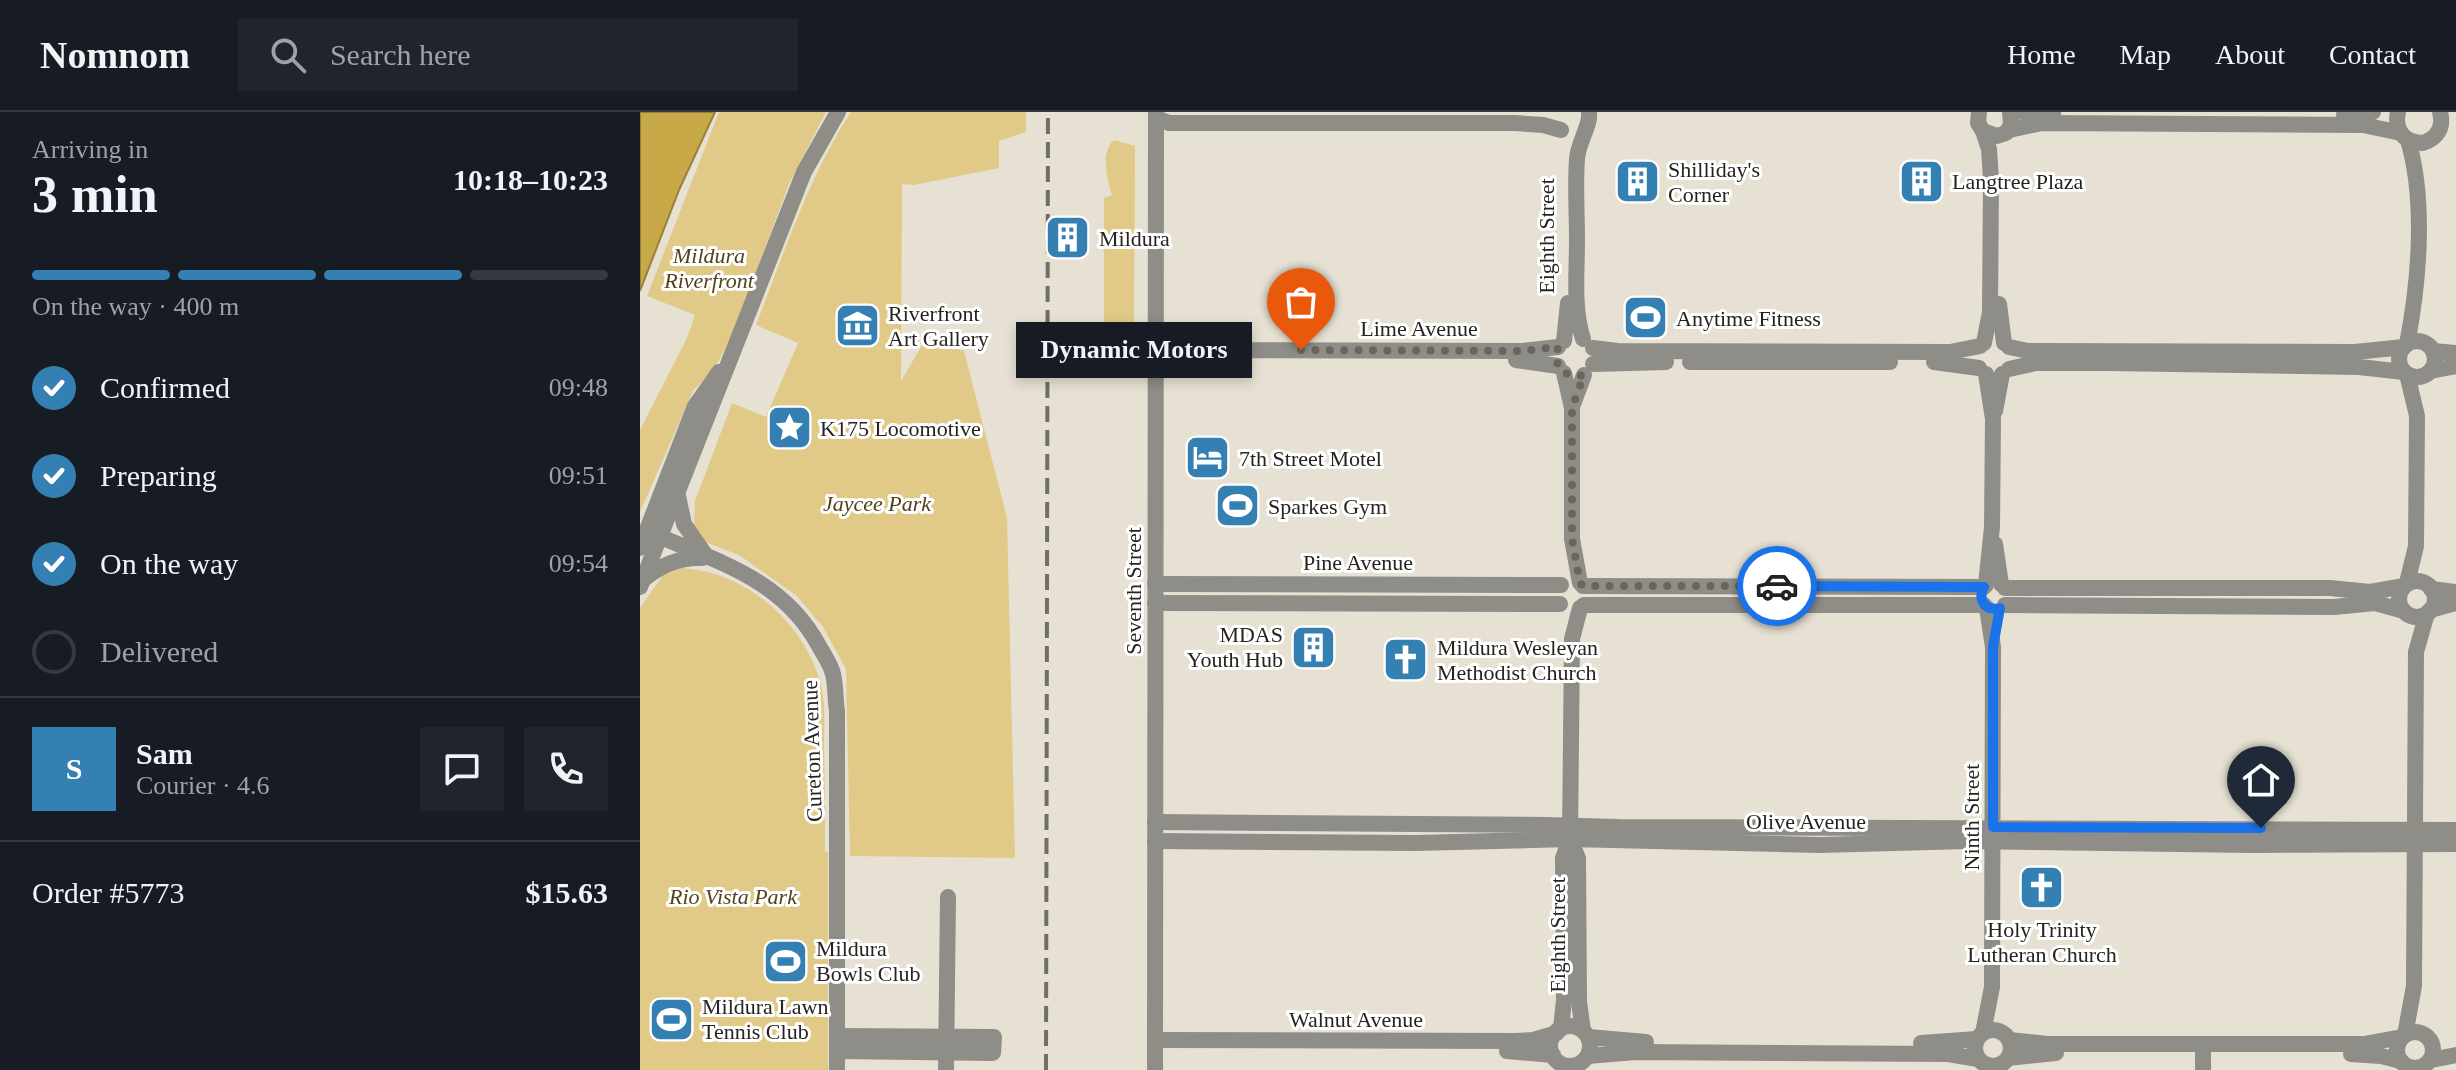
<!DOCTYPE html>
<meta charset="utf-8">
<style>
:root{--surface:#171b24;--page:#20242c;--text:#f1f3f6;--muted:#9ea1a6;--line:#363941;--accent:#3480b3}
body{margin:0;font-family:"Times New Roman",serif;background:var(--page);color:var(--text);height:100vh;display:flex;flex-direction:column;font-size:30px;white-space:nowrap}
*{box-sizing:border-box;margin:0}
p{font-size:26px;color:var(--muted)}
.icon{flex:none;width:44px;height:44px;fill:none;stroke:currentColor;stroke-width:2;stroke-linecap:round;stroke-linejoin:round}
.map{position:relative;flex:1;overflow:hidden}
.side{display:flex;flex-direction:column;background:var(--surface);width:640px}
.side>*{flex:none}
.pin{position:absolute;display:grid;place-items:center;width:68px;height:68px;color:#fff;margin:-82px -34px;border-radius:50% 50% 50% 0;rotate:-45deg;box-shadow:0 0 8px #0007}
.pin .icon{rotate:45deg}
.courier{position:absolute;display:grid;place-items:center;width:80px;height:80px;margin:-40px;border:6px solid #1a73e8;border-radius:50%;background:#fff;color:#222;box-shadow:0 2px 10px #0007}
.bubble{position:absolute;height:56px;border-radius:0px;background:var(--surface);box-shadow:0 4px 12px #0003;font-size:26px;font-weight:800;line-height:56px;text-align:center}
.head em{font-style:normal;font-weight:800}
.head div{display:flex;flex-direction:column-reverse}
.head{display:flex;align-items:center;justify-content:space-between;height:136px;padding:0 32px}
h1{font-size:52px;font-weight:800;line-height:60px}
.bar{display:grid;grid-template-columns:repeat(4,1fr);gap:12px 8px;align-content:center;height:96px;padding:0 32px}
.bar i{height:10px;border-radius:6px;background:var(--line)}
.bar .current{background:var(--accent)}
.bar p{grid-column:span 4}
.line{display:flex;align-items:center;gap:20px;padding:0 32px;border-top:2px solid var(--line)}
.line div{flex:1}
.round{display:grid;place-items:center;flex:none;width:84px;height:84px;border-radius:0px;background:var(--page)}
ol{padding:0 32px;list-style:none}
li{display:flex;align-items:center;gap:24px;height:88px}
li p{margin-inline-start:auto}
li .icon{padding:8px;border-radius:50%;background:var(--accent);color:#fff;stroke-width:4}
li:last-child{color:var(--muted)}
li i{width:44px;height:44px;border:4px solid var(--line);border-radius:50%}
header{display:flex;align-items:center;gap:48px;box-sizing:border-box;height:112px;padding:0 40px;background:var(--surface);border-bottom:2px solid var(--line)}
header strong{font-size:38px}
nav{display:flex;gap:44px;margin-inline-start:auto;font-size:28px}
.search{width:560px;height:72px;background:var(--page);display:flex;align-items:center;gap:20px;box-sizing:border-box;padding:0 28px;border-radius:0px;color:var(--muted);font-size:30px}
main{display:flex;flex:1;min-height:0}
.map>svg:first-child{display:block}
</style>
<header>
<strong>Nomnom</strong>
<div class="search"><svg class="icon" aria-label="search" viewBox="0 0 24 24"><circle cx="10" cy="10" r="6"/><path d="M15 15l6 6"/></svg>Search here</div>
<nav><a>Home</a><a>Map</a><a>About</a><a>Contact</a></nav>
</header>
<main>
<section class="side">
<div class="head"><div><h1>3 min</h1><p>Arriving in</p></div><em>10:18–10:23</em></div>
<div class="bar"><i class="current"></i><i class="current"></i><i class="current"></i><i></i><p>On the way · 400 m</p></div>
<ol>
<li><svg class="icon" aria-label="check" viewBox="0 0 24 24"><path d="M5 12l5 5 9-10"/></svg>Confirmed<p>09:48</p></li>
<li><svg class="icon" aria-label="check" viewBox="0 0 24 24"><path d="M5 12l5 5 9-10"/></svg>Preparing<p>09:51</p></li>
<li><svg class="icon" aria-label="check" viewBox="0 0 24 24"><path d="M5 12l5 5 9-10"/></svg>On the way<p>09:54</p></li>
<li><i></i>Delivered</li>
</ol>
<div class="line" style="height:144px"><b class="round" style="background:var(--accent);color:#fff">S</b><div><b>Sam</b><p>Courier · 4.6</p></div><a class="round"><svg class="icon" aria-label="chat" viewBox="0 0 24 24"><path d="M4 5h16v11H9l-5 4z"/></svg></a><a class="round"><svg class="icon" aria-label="phone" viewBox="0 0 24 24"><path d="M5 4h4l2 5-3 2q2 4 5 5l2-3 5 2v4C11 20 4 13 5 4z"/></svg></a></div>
<div class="line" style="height:104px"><div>Order #5773</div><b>$15.63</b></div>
</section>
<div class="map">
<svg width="1816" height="958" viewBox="0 0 1816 958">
<rect width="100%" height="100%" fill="#e6e1d3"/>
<g fill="#e1ca88">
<polygon points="79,0 186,0 149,72 91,227 75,255 53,279 0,400 0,318 47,226 55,203 7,184"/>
<path d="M211 0H386V20L359 29V56L274 73 262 72 261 269 285 228 324 239 367 406 375 746 210 744 206 557 183 515 157 484 99 443 65 430 54 414 55 389 92 291 126 305 158 231 116 213C144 141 168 66 211 0Z"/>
<path d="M474 28 495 34 494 213 505 221 496 231 471 223 464 215V86L472 83C467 68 460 40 474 28Z"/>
<path d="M41 456C105 459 166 511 181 574 186 593 184 616 184 635 185 670 185 705 185 740H188V958H0V496L23 463Z"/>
</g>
<polygon fill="#c8a947" stroke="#97813b" stroke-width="2" points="0,0 75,0 39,78 0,179"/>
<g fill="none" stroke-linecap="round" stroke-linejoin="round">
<g stroke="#8f8d87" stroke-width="16">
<polyline points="1339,0 1338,11 1343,19 1357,24 1366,21 1371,13 1370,0"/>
<polyline points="1382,0 1413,2"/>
<path d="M1758 0C1754 18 1764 31 1783 31 1798 26 1804 15 1800 0"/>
<polyline points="1704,3 1733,0"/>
<polyline points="516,6 529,11 874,11 903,13 921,18"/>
<polyline points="1369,18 1402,11 1723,13 1761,21"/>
<polyline points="1343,19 1349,37 1351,67 1350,200 1344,231"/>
<polyline points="1359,192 1364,231"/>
<path d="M943 227C933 196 937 160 937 128 937 101 935 74 937 47 938 30 951 13 949 0"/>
<polyline points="924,229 928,191"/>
<circle cx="1777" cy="247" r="18"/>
<path d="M1767 232C1779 171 1786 89 1768 28"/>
<polyline points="1369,235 1388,239 1715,240 1764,235"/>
<polyline points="953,236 977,239 1310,240 1340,234"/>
<polyline points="1793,239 1816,241"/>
<polyline points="516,244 535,238 882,239 918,235"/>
<polyline points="876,248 918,254"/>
<polyline points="1050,250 1250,250"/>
<polyline points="1294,250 1339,256"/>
<polyline points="953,252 1026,250"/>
<polyline points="1369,257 1396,251 1467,251 1719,255 1764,260"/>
<polyline points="1790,259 1816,254"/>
<polyline points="924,261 932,296 932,427 940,471"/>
<polyline points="1767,262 1777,304 1776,434 1767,471"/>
<polyline points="932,295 944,263"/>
<polyline points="1355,299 1362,262"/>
<polyline points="38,384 44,412 64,441"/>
<path d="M7 419C74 449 142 465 179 534 184 543 191 553 193 562 196 574 195 587 197 599V958"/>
<polyline points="1355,432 1361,472"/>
<polyline points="0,436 55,294 79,260"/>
<path d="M4 467C21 453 39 445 62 446"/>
<circle cx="1777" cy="487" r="18"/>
<polyline points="515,472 921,473"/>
<polyline points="1346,473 1352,415 1353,307 1346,262"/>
<polyline points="943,474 1344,475"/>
<polyline points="0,475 164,60 198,0"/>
<polyline points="1365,476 1690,476 1730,480 1764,474"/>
<polyline points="1791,477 1816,480"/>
<polyline points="515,491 920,492"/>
<polyline points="944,493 1344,493"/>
<polyline points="1365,493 1694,495 1735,491 1764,499"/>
<polyline points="1790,498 1816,491"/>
<polyline points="515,710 906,713 978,715 1816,718"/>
<polyline points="930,727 938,746 939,890 943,919"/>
<polyline points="515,729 775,731 930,727 1180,733 1327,729 1613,733 1816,732"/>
<circle cx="930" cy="934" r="20"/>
<polyline points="921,917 924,888 923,746 930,727 932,527 940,496"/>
<circle cx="1353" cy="936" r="18"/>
<circle cx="1775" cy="938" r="18"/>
<polyline points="1343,921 1352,875 1353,535 1347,496"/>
<polyline points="1765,923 1774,874 1776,540 1787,501"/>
<polyline points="948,925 1006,930"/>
<polyline points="515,928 876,929 893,928 917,921"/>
<polyline points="1369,928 1408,932 1724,932 1762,925"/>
<polyline points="1281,931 1337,927"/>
<polyline points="1563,932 1563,958"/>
<polyline points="197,939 353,941 354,925 197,924"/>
<polyline points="867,939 913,943"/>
<polyline points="1711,942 1741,944 1761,949"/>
<polyline points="948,944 995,940 1308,942 1338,947"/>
<polyline points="1368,946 1416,941"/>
<polyline points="1791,948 1816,943"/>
<polyline points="306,958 308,785"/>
<polyline points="515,958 516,0"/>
</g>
<polyline stroke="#716e66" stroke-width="4" stroke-dasharray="16 8" stroke-linecap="butt" points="406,958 408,0"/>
</g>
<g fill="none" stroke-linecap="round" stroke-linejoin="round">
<path stroke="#69665e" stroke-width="8" stroke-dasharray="0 14.4" d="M661 238 882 239 918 235C912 254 924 267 944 263L932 296V427L940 471 943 474H1137"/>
<path stroke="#1a73e8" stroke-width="10" d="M1137 474 1344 475C1337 488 1346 500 1360 496L1353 535V715L1621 716"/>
</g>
<defs>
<symbol id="building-square" viewBox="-11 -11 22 22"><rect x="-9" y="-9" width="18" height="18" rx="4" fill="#3480b3" stroke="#fff"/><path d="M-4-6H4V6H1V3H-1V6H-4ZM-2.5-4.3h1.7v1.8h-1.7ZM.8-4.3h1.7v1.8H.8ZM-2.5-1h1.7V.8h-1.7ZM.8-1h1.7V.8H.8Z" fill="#fff"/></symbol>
<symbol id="stadium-square" viewBox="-11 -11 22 22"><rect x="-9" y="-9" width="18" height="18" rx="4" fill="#3480b3" stroke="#fff"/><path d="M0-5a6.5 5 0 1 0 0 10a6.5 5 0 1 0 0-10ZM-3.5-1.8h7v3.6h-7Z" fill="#fff"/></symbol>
<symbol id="museum-square" viewBox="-11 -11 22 22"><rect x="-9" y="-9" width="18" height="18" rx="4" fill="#3480b3" stroke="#fff"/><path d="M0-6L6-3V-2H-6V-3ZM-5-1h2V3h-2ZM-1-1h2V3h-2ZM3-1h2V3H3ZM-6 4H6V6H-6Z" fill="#fff"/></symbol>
<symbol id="sight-square" viewBox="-11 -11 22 22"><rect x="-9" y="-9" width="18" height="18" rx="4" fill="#3480b3" stroke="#fff"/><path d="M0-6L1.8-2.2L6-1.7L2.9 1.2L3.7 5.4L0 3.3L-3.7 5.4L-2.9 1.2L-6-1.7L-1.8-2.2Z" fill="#fff"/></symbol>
<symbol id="hotel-square" viewBox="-11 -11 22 22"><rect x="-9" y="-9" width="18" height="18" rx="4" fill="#3480b3" stroke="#fff"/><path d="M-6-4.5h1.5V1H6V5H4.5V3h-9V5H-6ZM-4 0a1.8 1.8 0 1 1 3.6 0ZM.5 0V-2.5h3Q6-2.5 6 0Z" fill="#fff"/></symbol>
<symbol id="church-square" viewBox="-11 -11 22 22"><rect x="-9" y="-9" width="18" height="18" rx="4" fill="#3480b3" stroke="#fff"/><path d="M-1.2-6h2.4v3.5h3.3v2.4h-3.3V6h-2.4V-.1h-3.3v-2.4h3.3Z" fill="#fff"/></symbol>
</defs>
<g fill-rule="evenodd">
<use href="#building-square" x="1256" y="44" width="51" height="51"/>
<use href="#building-square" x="972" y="44" width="51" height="51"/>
<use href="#building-square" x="402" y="100" width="51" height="51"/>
<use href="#stadium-square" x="980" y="180" width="51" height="51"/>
<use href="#museum-square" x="192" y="188" width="51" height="51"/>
<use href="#sight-square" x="124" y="290" width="51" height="51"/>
<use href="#hotel-square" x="542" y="320" width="51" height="51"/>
<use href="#stadium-square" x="572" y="368" width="51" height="51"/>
<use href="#building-square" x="648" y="510" width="51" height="51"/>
<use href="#church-square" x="740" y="522" width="51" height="51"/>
<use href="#church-square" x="1376" y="750" width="51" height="51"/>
<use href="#stadium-square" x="120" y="824" width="51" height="51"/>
<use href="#stadium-square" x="6" y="882" width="51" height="51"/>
</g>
<g text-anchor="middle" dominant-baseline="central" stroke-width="6" stroke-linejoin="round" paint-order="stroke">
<g font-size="22" fill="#26241f" stroke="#fff" text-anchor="start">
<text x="1028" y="57">Shilliday's<tspan x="1028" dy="25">Corner</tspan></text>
<text x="1312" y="69">Langtree Plaza</text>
<text x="459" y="126">Mildura</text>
<text x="248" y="201">Riverfront<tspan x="248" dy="25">Art Gallery</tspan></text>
<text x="1036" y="206">Anytime Fitness</text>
<text x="180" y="316">K175 Locomotive</text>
<text x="599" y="346">7th Street Motel</text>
<text x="628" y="394">Sparkes Gym</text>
<text x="643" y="522" text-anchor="end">MDAS<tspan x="643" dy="25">Youth Hub</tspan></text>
<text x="797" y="535">Mildura Wesleyan<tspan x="797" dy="25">Methodist Church</tspan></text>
<text x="1402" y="817" text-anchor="middle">Holy Trinity<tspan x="1402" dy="25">Lutheran Church</tspan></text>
<text x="176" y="836">Mildura<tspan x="176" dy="25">Bowls Club</tspan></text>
<text x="62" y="894">Mildura Lawn<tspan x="62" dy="25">Tennis Club</tspan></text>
</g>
<g font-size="22" fill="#26241f" stroke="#fff">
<text transform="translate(906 124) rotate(-90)">Eighth Street</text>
<text x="779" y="216">Lime Avenue</text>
<text x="718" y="450">Pine Avenue</text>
<text transform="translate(493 479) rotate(-90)">Seventh Street</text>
<text transform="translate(172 639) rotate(-92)">Cureton Avenue</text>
<text transform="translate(1331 705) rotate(-90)">Ninth Street</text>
<text x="1166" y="709">Olive Avenue</text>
<text transform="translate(917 823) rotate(-90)">Eighth Street</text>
<text x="716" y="907">Walnut Avenue</text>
</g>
<g font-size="22" font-style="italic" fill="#50431a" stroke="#fff">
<text x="69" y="143">Mildura<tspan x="69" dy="25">Riverfront</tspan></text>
<text x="237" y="391">Jaycee Park</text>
<text x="93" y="784">Rio Vista Park</text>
</g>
</g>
</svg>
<div class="pin" style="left:661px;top:238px;background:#ea580c"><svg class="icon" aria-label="bag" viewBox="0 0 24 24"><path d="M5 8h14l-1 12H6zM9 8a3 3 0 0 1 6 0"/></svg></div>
<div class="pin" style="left:1621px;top:716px;background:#1f2937"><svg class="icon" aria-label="home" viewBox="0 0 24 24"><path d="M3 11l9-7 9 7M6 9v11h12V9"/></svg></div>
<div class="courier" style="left:1137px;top:474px"><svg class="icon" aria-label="car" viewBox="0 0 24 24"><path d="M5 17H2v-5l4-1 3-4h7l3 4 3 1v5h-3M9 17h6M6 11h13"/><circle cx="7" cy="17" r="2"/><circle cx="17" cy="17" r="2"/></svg></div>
<div class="bubble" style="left:376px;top:210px;width:236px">Dynamic Motors</div>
</div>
</main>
